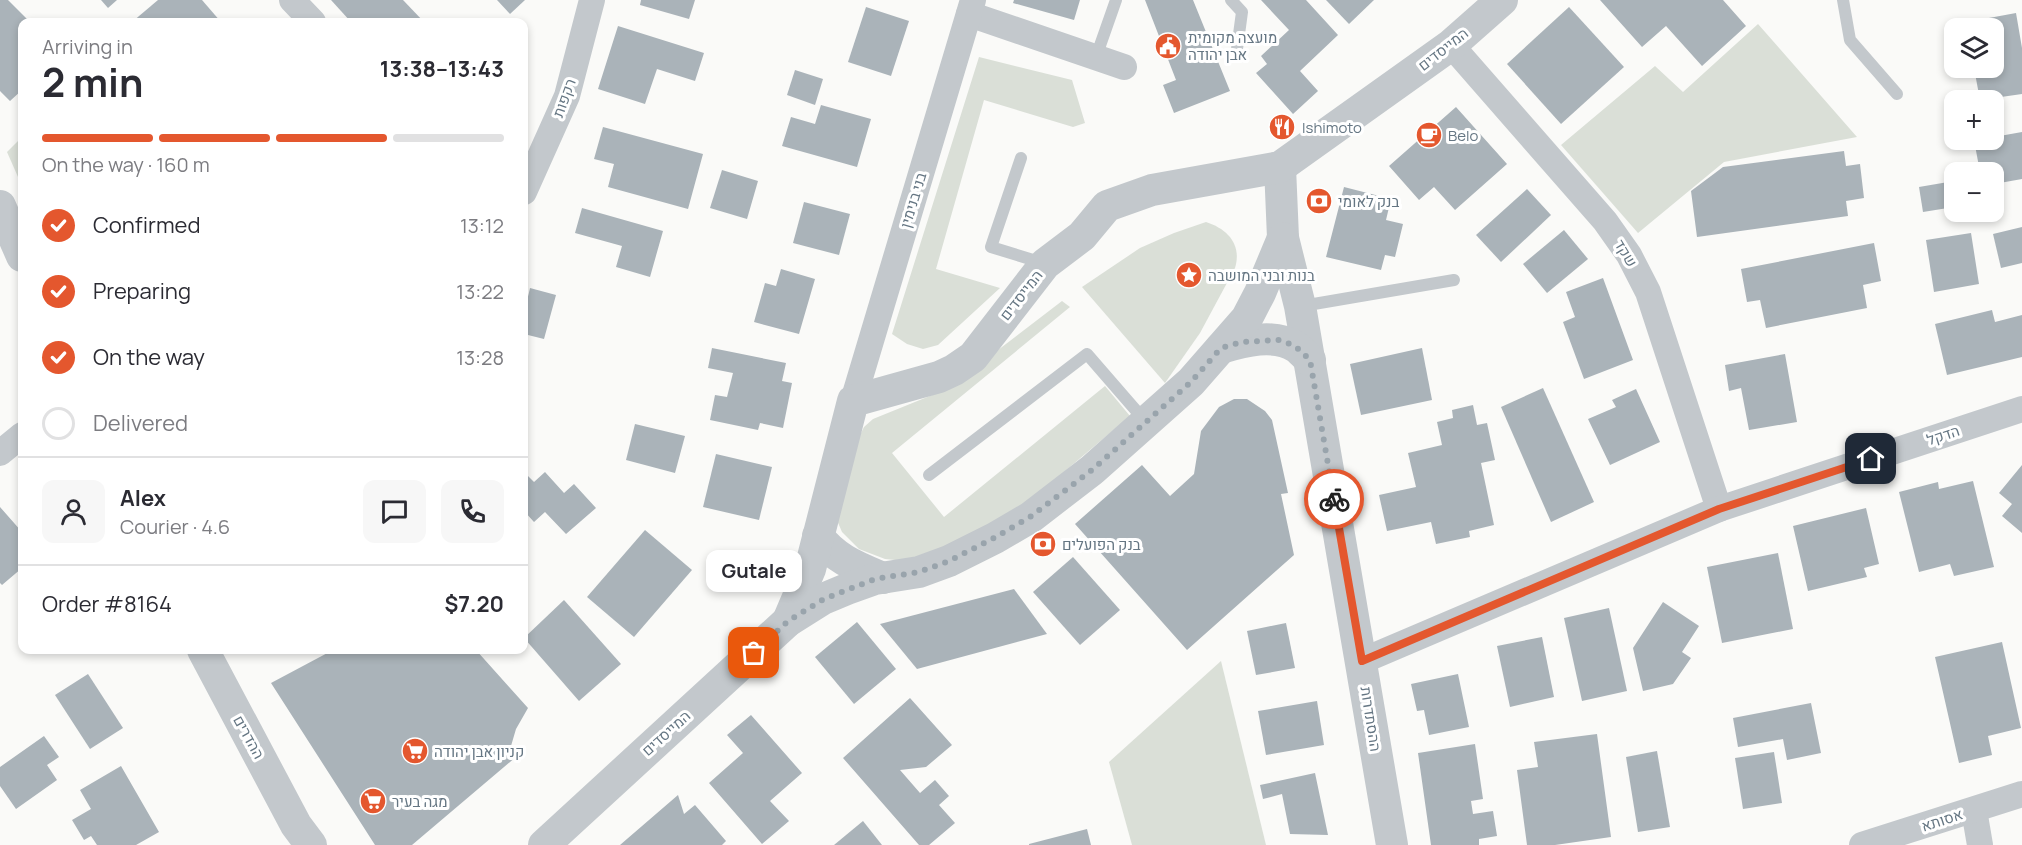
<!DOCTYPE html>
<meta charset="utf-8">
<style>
:root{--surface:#fff;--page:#f7f7f7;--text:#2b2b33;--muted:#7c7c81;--line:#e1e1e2;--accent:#e4572e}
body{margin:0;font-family:Manrope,Heebo,sans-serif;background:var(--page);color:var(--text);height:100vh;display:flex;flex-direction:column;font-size:22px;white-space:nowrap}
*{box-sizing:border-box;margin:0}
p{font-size:20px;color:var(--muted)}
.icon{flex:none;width:33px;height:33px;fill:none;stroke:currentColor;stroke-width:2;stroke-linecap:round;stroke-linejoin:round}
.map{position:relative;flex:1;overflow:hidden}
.side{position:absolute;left:18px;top:18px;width:510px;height:636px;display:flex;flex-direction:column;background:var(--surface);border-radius:12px;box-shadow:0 3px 9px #0003}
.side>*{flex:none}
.fabs{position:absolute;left:1944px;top:18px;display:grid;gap:12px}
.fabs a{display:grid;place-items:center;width:60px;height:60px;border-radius:12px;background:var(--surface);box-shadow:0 3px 9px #0003;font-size:30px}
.pin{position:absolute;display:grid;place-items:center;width:51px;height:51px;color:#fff;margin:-26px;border-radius:12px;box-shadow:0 3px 9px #0006}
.courier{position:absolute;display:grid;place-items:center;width:60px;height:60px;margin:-30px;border:4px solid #e4572e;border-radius:50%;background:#fff;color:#222;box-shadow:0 2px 8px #0007}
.bubble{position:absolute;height:42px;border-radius:12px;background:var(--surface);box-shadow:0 3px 9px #0003;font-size:20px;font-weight:700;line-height:42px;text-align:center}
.overview em{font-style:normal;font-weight:700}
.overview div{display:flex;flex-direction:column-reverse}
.overview{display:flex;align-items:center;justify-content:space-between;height:102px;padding:0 24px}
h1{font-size:39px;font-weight:700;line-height:45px}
.bar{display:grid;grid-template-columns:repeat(4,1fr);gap:9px 6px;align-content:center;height:72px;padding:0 24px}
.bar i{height:8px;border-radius:4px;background:var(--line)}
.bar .current{background:var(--accent)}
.bar p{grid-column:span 4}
.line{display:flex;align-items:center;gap:15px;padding:0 24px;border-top:2px solid var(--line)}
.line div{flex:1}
.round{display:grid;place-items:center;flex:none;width:63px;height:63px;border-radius:12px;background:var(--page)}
ol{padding:0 24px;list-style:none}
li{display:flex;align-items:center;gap:18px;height:66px}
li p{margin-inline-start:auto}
li .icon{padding:6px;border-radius:50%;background:var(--accent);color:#fff;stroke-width:4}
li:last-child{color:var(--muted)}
li i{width:33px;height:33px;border:3px solid var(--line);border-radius:50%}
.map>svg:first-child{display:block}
</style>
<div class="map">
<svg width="2022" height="845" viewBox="0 0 2022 845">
<rect width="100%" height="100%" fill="#fafaf8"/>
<g fill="#dadfd7">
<polygon points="1758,24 1857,137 1724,162 1638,233 1561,145 1655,66 1683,92"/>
<polygon points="979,57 1072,80 1085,123 1073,127 984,100 936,269 1000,288 938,345 923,349 907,344 892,334"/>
<polygon points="22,137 22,186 7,152"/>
<path d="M1206 222C1228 229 1242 245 1235 268L1200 333 1165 383 1082 287 1140 248 1174 233Z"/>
<polygon points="1062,301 1070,307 892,453 944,517 1105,386 1130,416 1032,499 938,555 905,561 885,559 859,549 842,532 836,518 858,439 864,427 873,419 947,389"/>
<polygon points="1221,661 1266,845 1132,845 1109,762"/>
</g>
<g fill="#aab3b9">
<polygon points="0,0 8,0 30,22 22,22 22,90 10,101 0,91"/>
<polygon points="101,0 117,0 108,8"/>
<polygon points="158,0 202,0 221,22 132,22"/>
<polygon points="331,0 403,0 424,22 351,22"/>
<polygon points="497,0 525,0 510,14"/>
<polygon points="641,0 695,0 689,19 640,5"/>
<polygon points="1014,0 1080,0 1074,20 1013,3"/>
<polygon points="1145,0 1193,0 1230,91 1174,113 1163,85 1176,80"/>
<polygon points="1261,0 1306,0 1338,35 1300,71 1318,91 1293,114 1256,73 1267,64 1261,56 1289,30"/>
<polygon points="1326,0 1374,0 1349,24"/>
<polygon points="1600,0 1723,0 1746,26 1702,66 1666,26 1642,47"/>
<polygon points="866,7 909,21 891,76 848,62"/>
<polygon points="1569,7 1624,67 1561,124 1507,64"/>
<polygon points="2016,13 2022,48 2022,94 1980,100 1974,68 1994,68 1994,28 1954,28 1953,36 1951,25"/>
<polygon points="618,26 704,53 695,81 657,69 645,104 598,89"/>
<polygon points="795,70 823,79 815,105 787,95"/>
<polygon points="821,105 871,119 857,167 782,146 791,117 815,124"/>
<polygon points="1456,107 1507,164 1455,210 1434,187 1419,200 1389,166"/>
<polygon points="603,127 703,154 688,209 608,187 614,164 594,159"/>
<polygon points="2022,132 2022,179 1994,184 1994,172 1980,172 1974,140 1994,140 1994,137"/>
<polygon points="1844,151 1846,166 1860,164 1864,198 1846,201 1848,216 1697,237 1691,191 1723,167"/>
<polygon points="722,170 758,181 747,219 710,208"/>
<polygon points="1954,181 1954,207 1923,212 1919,187"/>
<polygon points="1344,187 1391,199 1386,220 1403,224 1395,257 1385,255 1381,270 1326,257"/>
<polygon points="1527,189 1551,215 1501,262 1476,235"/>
<polygon points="804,202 850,214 839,255 793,243"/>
<polygon points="582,208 663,231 650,277 616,267 622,246 575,233"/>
<polygon points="2022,227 2022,263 2001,268 1993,234"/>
<polygon points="1564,230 1588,259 1547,293 1523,264"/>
<polygon points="1971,233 1979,284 1934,292 1926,240"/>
<polygon points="1874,243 1881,281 1863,285 1867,308 1766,328 1760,300 1747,302 1741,269"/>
<polygon points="781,269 815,279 799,334 754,322 765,283 776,286"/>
<polygon points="1603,278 1633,360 1584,379 1563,322 1575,317 1566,292"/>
<polygon points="530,288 556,295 544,339 524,334 524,314"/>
<polygon points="1992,310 1995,322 2022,315 2022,357 1947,375 1935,324"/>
<polygon points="712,348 786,363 782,381 792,383 783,428 760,423 758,430 710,420 715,395 727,397 733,373 708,368"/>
<polygon points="1422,348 1432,400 1361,415 1350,364"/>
<polygon points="1785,354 1797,422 1749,430 1741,388 1729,391 1725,365"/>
<polygon points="1543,388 1594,502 1551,522 1501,407"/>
<polygon points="1636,389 1660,442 1610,465 1588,419 1616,407 1612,400"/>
<polygon points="1234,399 1247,399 1265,411 1272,420 1288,493 1281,494 1294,555 1187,650 1075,524 1142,465 1170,496 1194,474 1201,431 1219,407"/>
<polygon points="1473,405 1477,425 1487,423 1495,460 1481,463 1494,525 1469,531 1470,537 1436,544 1431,522 1387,531 1379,495 1416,487 1408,453 1442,445 1437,422 1453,418 1452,410"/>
<polygon points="635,424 685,436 675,473 626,460"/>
<polygon points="716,454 772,467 759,520 703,507"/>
<polygon points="2022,465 2022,533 2002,516 2012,504 1999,493"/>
<polygon points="545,472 564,493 574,484 596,508 566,534 545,512 534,522 524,511 524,476 526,474 534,482"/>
<polygon points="1973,481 1994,567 1954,576 1950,564 1919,572 1899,492 1938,482 1939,489"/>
<polygon points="0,507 22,532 22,538 18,542 22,547 22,568 2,585 0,583"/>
<polygon points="1866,508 1879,564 1864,568 1867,577 1808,591 1793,526"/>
<polygon points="645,530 692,570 634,637 587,597"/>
<polygon points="1778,553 1793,629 1722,643 1707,567"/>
<polygon points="1073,557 1120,610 1080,645 1033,592"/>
<polygon points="1014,589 1047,634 917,669 880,624"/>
<polygon points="564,600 621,664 579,701 524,638"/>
<polygon points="1663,602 1699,626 1682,652 1691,658 1673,684 1643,691 1633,648"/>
<polygon points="1609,608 1627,691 1582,701 1564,618"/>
<polygon points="857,622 896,669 854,704 815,657"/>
<polygon points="1286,623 1295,668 1256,675 1247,631"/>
<polygon points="1542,637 1554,697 1510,707 1497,646"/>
<polygon points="2002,642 2021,728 1988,736 1992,755 1959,763 1935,657"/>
<polygon points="333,650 476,650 528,708 516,729 511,746 517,756 412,845 375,845 271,683"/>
<polygon points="88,674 123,728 90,749 55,695"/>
<polygon points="1458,674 1469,727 1429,735 1424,710 1417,711 1411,684"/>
<polygon points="910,698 952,745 926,767 900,770 920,793 935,780 949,796 939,805 955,823 929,845 919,845 843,758"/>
<polygon points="1317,701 1324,745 1266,755 1258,711"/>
<polygon points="1811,703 1821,753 1787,760 1783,739 1738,747 1733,718"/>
<polygon points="751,715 802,773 770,801 789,821 762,844 709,783 743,753 727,735"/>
<polygon points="1597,734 1611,837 1555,845 1527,845 1517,770 1538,767 1534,742"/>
<polygon points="44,736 59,757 47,765 57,780 16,809 0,786 0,767"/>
<polygon points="1475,744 1483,799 1471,801 1473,814 1493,811 1497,836 1479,839 1479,845 1431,845 1418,753"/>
<polygon points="1657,751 1670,827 1638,832 1626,757"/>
<polygon points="1774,752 1782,803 1743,809 1735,758"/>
<polygon points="121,766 159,832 136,845 97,845 91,836 84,840 72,820 91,809 80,790"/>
<polygon points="1315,773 1328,835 1290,834 1282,794 1263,799 1260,785"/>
<polygon points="678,795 684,814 695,805 726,841 722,845 620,845"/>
<polygon points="863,821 882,845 834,845"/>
<polygon points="1087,829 1091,845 1029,845 1029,844"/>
</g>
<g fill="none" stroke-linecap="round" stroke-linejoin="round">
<g stroke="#c3c8cc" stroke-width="12">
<polyline points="1231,0 1242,12 1237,49"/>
<polyline points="1843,0 1850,40 1897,94"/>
<polyline points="1096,57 1116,0"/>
<polyline points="1021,158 991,247 1043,263"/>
<polyline points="1302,306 1454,280"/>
<polyline points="929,475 1087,354 1146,422"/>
</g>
<g stroke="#c3c8cc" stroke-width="26">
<polyline points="292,0 313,22"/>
<polyline points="969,14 1124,67"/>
<polyline points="1451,45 1605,221 1629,255 1648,292 1719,509"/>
<polyline points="524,192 567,96 592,0"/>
<polyline points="853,401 973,0"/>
<polyline points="0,453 22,435"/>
<polyline points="1362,661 1719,509 2022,409"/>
<polyline points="1974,810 1980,845"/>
<polyline points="1862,845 2022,794"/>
</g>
<g stroke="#c3c8cc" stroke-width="32">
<polyline points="1280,167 1283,238 1300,306 1392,845"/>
<polyline points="0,206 22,256"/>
<path d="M1221 348C1244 341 1274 333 1296 347 1301 350 1305 356 1310 360"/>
<path d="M818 536C835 559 857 567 883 578"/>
<polyline points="788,621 810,569 853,401 939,377 954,370 973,357 1045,264 1082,236 1107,206 1152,190 1280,167 1451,45 1502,0"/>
<polyline points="203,650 296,825 311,845"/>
<polyline points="544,845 788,621 823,599 847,589 875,579 919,572 949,561 995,538 1031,517 1092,470 1191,382 1247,318 1260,293 1283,238"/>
</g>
</g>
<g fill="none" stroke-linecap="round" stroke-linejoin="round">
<polyline stroke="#99a4ac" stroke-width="6" stroke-dasharray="0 10.8" points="754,653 788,621 824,599 875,579 919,572 949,561 994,538 1030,517 1092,470 1191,382 1221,348 1242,342 1279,340 1295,346 1310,360 1334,499"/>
<polyline stroke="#e4572e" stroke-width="8" points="1334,499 1362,661 1719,509 1871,459"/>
</g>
<defs>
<symbol id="civic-disc" viewBox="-11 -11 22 22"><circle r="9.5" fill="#e4572e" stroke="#fff"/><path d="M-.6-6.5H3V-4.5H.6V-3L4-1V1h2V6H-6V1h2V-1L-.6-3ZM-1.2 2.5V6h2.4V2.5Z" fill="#fff"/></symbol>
<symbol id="restaurant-disc" viewBox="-11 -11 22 22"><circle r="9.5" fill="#e4572e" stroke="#fff"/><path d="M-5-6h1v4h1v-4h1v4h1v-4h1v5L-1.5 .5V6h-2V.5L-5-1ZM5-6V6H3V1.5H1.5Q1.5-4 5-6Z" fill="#fff"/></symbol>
<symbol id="cafe-disc" viewBox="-11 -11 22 22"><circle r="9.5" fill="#e4572e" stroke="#fff"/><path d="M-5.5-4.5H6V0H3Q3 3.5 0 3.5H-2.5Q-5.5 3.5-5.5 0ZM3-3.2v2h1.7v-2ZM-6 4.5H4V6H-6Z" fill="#fff"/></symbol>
<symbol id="bank-disc" viewBox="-11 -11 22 22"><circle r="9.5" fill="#e4572e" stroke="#fff"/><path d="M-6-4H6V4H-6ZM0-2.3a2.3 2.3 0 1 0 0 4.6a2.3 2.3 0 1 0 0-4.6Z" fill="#fff"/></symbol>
<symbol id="sight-disc" viewBox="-11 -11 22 22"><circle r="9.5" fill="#e4572e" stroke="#fff"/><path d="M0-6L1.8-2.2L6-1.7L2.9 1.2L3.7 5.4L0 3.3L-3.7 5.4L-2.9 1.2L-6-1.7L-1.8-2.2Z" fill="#fff"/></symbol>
<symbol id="supermarket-disc" viewBox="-11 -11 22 22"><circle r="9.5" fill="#e4572e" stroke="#fff"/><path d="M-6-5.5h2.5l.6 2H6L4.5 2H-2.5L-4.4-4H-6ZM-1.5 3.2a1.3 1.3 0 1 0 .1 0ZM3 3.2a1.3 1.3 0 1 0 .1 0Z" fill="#fff"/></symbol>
</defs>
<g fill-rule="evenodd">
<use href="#civic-disc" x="1153" y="31" width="30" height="30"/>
<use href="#restaurant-disc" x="1267" y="112" width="30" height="30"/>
<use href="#cafe-disc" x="1414" y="120" width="30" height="30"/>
<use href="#bank-disc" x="1304" y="186" width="30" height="30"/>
<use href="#sight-disc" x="1174" y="260" width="30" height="30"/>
<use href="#bank-disc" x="1028" y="529" width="30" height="30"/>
<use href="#supermarket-disc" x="400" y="736" width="30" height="30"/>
<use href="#supermarket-disc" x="358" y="786" width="30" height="30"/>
</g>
<g text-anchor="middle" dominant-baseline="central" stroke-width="6" stroke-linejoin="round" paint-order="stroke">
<g font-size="15" fill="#657683" stroke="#fff" text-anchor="start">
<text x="1188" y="37">מועצה מקומית<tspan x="1188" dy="17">אבן יהודה</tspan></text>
<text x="1302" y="127">Ishimoto</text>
<text x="1448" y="135">Belo</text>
<text x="1338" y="201">בנק לאומי</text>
<text x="1208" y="275">בנות ובני המושבה</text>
<text x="1062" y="544">בנק הפועלים</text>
<text x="434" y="751">קניון אבן יהודה</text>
<text x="392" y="801">מגה בעיר</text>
</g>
<g font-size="15" fill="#657683" stroke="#fff">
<text transform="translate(1443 49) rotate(-38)">המייסדים</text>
<text transform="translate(564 98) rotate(-70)">רקפות</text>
<text transform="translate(913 200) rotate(-73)">בני בנימין</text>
<text transform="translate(1626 253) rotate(59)">שקד</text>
<text transform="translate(1021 295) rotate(-52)">המייסדים</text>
<text transform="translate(1943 435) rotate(-18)">הדקל</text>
<text transform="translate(1371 719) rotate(81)">ההסתדרות</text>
<text transform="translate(666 733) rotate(-42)">המייסדים</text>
<text transform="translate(249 737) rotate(61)">ההדרים</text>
<text transform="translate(1942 820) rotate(-18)">אסותא</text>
</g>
</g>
</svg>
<div class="fabs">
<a><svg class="icon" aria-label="layers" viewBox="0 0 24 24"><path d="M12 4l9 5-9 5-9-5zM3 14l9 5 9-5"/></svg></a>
<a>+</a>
<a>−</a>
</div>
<div class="pin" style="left:754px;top:653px;background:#ea580c"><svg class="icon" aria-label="bag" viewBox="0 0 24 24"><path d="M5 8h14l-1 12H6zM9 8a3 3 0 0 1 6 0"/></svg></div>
<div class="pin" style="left:1871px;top:459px;background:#1f2937"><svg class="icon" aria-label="home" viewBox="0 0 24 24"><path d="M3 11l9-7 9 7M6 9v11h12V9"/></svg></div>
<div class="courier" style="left:1334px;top:499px"><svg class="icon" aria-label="bike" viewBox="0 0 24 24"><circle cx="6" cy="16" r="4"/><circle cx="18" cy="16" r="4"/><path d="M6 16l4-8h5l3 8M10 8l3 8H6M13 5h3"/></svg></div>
<div class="bubble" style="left:706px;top:550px;width:96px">Gutale</div>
<section class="side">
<div class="overview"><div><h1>2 min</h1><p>Arriving in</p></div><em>13:38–13:43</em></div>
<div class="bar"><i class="current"></i><i class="current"></i><i class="current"></i><i></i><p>On the way · 160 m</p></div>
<ol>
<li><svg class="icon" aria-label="check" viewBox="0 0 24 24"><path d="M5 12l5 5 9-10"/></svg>Confirmed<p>13:12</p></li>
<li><svg class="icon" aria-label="check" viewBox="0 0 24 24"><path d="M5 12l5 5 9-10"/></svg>Preparing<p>13:22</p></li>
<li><svg class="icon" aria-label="check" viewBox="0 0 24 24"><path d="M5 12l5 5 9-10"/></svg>On the way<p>13:28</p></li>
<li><i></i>Delivered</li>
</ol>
<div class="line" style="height:108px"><a class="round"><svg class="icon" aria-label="person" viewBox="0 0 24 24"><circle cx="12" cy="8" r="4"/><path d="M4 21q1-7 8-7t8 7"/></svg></a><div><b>Alex</b><p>Courier · 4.6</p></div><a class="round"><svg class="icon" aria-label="chat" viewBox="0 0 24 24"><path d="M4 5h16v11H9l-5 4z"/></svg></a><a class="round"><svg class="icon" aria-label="phone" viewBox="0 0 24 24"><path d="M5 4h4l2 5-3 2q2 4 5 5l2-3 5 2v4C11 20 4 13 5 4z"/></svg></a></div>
<div class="line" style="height:78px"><div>Order #8164</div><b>$7.20</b></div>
</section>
</div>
